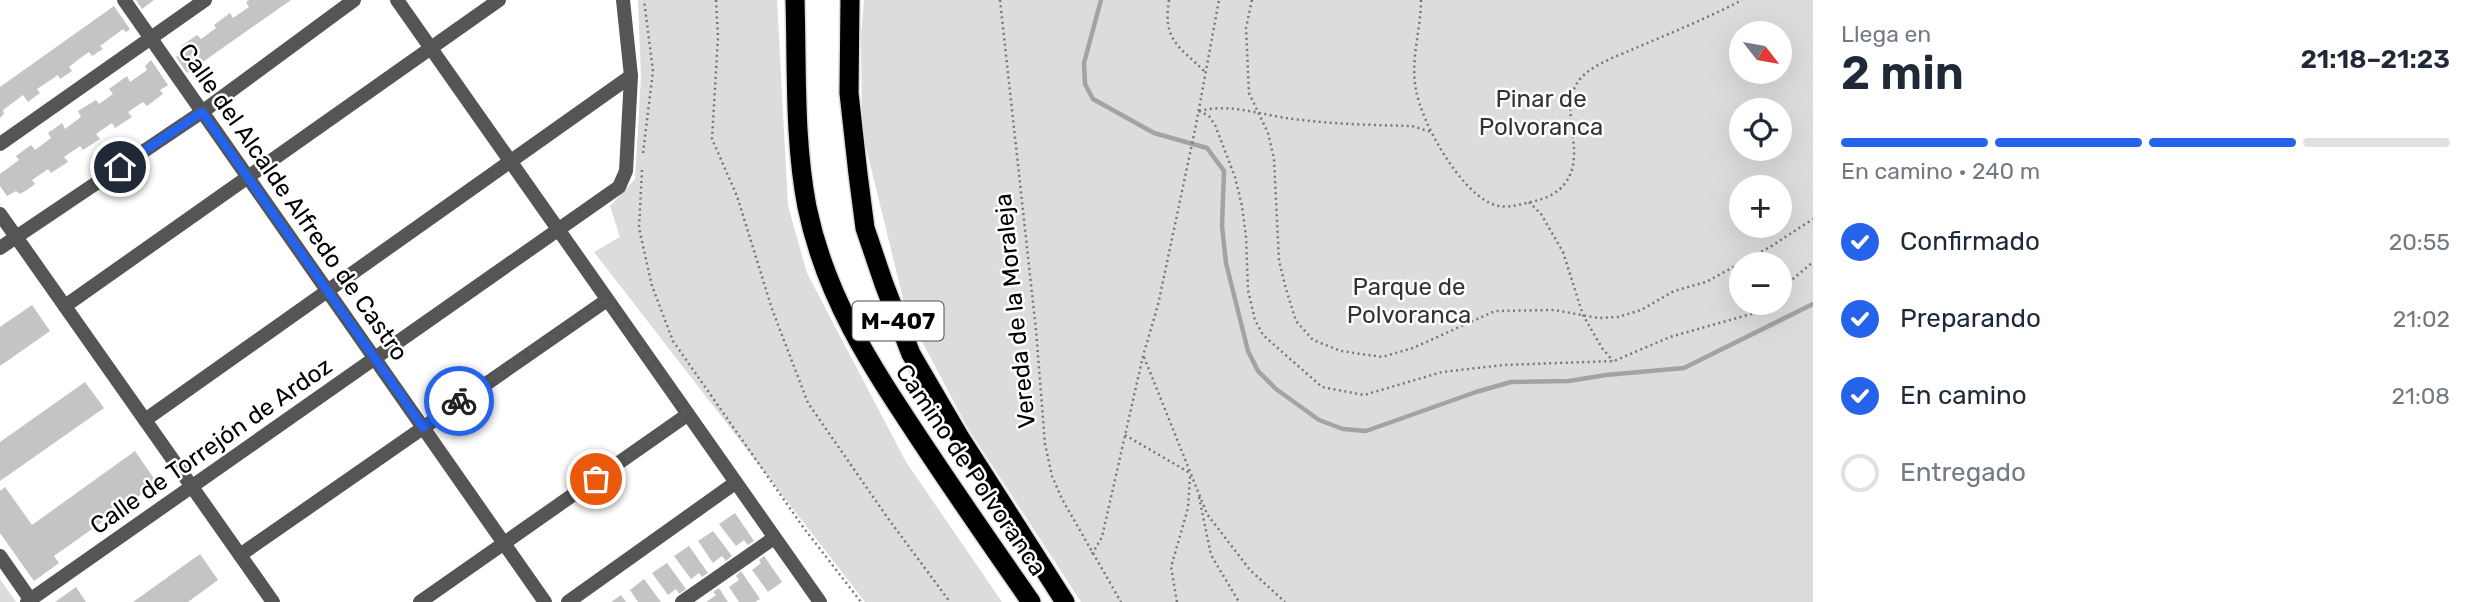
<!DOCTYPE html>
<html lang="es">
<meta charset="utf-8">
<style>
:root{--surface:#fff;--page:#f6f6f7;--text:#1f2937;--muted:#747a83;--line:#e0e1e3;--accent:#2563eb}
body{margin:0;font-family:Rubik,sans-serif;background:var(--page);color:var(--text);height:100vh;display:flex;flex-direction:column;font-size:26px;white-space:nowrap}
*{box-sizing:border-box;margin:0}
p{font-size:23px;color:var(--muted)}
.icon{flex:none;width:38px;height:38px;fill:none;stroke:currentColor;stroke-width:2;stroke-linecap:round;stroke-linejoin:round}
.map{position:relative;flex:1;overflow:hidden}
.sheet{display:flex;flex-direction:column;background:var(--surface);width:665px}
.sheet>*{flex:none}
.needle{width:46px;rotate:121deg}
.fabs{position:absolute;left:1729px;top:21px;display:grid;gap:14px}
.fabs a{display:grid;place-items:center;width:63px;height:63px;border-radius:50%;background:var(--surface);box-shadow:0 7px 28px #0002;font-size:35px}
.pin{position:absolute;display:grid;place-items:center;width:60px;height:60px;color:#fff;margin:-30px;border:4px solid #fff;border-radius:50%;box-shadow:0 2px 7px #0007}
.courier{position:absolute;display:grid;place-items:center;width:70px;height:70px;margin:-35px;border:5px solid #2563eb;border-radius:50%;background:#fff;color:#222;box-shadow:0 2px 9px #0007}
.head em{font-style:normal;font-weight:600}
.head div{display:flex;flex-direction:column-reverse}
.head{display:flex;align-items:center;justify-content:space-between;height:119px;padding:0 28px}
h1{font-size:46px;font-weight:600;line-height:52px}
.bar{display:grid;grid-template-columns:repeat(4,1fr);gap:10px 7px;align-content:center;height:84px;padding:0 28px}
.bar i{height:9px;border-radius:5px;background:var(--line)}
.bar .current{background:var(--accent)}
.bar p{grid-column:span 4}
ol{padding:0 28px;list-style:none}
li{display:flex;align-items:center;gap:21px;height:77px}
li p{margin-inline-start:auto}
li .icon{padding:7px;border-radius:50%;background:var(--accent);color:#fff;stroke-width:4}
li:last-child{color:var(--muted)}
li i{width:38px;height:38px;border:4px solid var(--line);border-radius:50%}
main{display:flex;flex:1;min-height:0}
.map>svg:first-child{display:block}
</style>
<main>
<div class="map">
<svg width="1813" height="602" viewBox="0 0 1813 602">
<rect width="100%" height="100%" fill="#fff"/>
<g fill="#dcdcdc" fill-rule="evenodd">
<polygon points="638,0 777,0 788,206 807,273 906,462 1002,602 865,602 594,252 620,237 610,206 635,179 641,77"/>
<path d="M864 0H1813V602H1081L967 427 906 311 862 131 861 35ZM1741 33H1780V72H1741ZM1741 110H1780V149H1741ZM1741 187H1780V226H1741ZM1741 264H1780V303H1741Z"/>
<polygon points="0,579 16,602 0,602"/>
</g>
<g fill="none" stroke-linecap="round" stroke-linejoin="round">
<polyline stroke="#a3a3a3" stroke-width="4.5" points="1101,0 1084,63 1085,84 1093,99 1154,133 1207,148 1224,171 1222,226 1226,263 1248,351 1258,371 1276,389 1319,420 1343,429 1366,431 1476,392 1511,382 1569,381 1606,375 1684,368 1813,304"/>
</g>
<g fill="#c4c4c4">
<polygon points="136,0 154,0 142,9"/>
<polygon points="249,0 291,0 187,73 176,57 185,51 181,46 197,35 201,39 216,28 214,25 230,13 233,18 249,7 246,2"/>
<polygon points="114,6 130,29 126,32 123,29 100,46 103,49 92,56 89,52 79,59 69,67 72,71 60,79 58,75 37,89 40,93 28,102 23,95 3,110 4,114 0,118 0,87"/>
<polygon points="151,60 168,85 160,90 163,94 147,106 143,102 128,112 132,117 115,128 112,123 103,129 96,134 100,139 83,150 80,146 64,157 68,162 51,173 48,169 32,180 35,184 27,190 20,194 16,191 7,196 0,186 0,174 19,160 16,156 31,145 35,150 51,138 48,133 62,123 65,129 81,117 78,111 96,100 99,104 113,94 109,89 127,76 130,82 147,70 145,66"/>
<polygon points="32,305 50,331 0,366 0,327"/>
<polygon points="85,382 104,408 0,481 0,442"/>
<polygon points="135,451 157,483 54,556 59,563 34,581 0,533 0,491 5,487 32,525"/>
<polygon points="735,513 754,541 748,545 744,540 736,546 719,524"/>
<polygon points="713,531 732,556 726,561 722,556 713,563 698,541"/>
<polygon points="689,546 708,573 702,577 699,573 691,579 674,556"/>
<polygon points="200,554 218,580 188,602 133,602"/>
<polygon points="764,556 782,582 768,592 752,570 761,563 759,560"/>
<polygon points="667,563 686,589 679,594 676,589 668,595 652,573"/>
<polygon points="741,571 760,599 755,602 739,602 729,587 739,580 736,576"/>
<polygon points="644,579 661,602 638,602 630,590"/>
<polygon points="76,587 86,602 55,602"/>
<polygon points="719,588 728,602 706,602 716,595 713,592"/>
<polygon points="621,595 626,602 611,602"/>
</g>
<g fill="none" stroke-linecap="round" stroke-linejoin="round">
<defs>
<g id="trunk">
<path d="M795 0C797 68 794 140 807 207 826 299 872 367 923 444 958 497 995 550 1031 602"/>
<polyline points="850,0 849,93 858,174 865,228 884,284 911,354 959,436 1065,602"/>
</g>
</defs>
<use href="#trunk" stroke="#dbdbdb" stroke-width="22"/>
<g stroke="#777" stroke-width="2.5" stroke-dasharray="2 3.5" stroke-linecap="butt">
<polyline points="716,0 718,37 712,139 737,196 772,309 808,403 887,517 950,602"/>
<polyline points="1000,0 1036,330 1045,444 1052,476 1062,499 1121,602"/>
<path d="M1169 0C1162 42 1181 47 1206 73"/>
<polyline points="1252,0 1246,28 1249,93 1268,133 1274,159 1279,261 1286,289 1296,321 1313,340 1341,351 1382,357 1413,348 1495,311 1554,310 1598,318 1618,317 1641,310 1674,291 1706,282 1770,247 1813,219"/>
<path d="M1421 0C1421 30 1410 60 1416 90 1422 123 1458 188 1490 203 1504 210 1517 205 1531 202 1541 200 1552 196 1560 189 1593 157 1554 111 1580 79 1592 65 1615 57 1631 50 1668 34 1706 19 1742 0"/>
<polyline points="1199,111 1209,116 1215,125 1235,177 1242,206 1246,237 1248,290 1255,320 1263,335 1322,387 1364,395 1442,372 1503,365 1614,361 1670,337 1751,314 1764,303"/>
<path d="M1199 111C1227 104 1252 112 1280 117 1323 124 1369 125 1412 126L1431 132"/>
<polyline points="643,153 653,71 644,0"/>
<polyline points="642,170 639,228 652,286 673,341 803,527 861,602"/>
<polyline points="1529,202 1541,214 1563,252 1583,315 1602,348 1613,361"/>
<polyline points="1780,290 1813,262"/>
<polyline points="1144,357 1207,514 1250,570 1285,602"/>
<polyline points="1125,435 1190,473"/>
<polyline points="1199,497 1211,555 1239,602"/>
<polyline points="1092,554 1102,537 1143,356 1158,305 1196,125 1219,0"/>
<polyline points="1177,602 1171,567 1188,508 1190,476"/>
</g>
<g stroke="#555" stroke-width="14">
<polyline points="124,0 545,602"/>
<polyline points="397,0 820,602"/>
<polyline points="0,144 205,0"/>
<polyline points="0,214 273,602"/>
<polyline points="0,248 202,112 354,0"/>
<polyline points="65,306 499,0"/>
<polyline points="145,420 631,76"/>
<polyline points="240,555 607,300"/>
<polyline points="0,556 32,602"/>
<polyline points="27,602 619,187 626,171 631,76 623,0"/>
<polyline points="420,602 687,415"/>
<polyline points="568,602 735,483"/>
<polyline points="682,602 774,538"/>
</g>
<use href="#trunk" stroke="#000" stroke-width="19"/>
</g>
<g fill="none" stroke-linecap="round" stroke-linejoin="round">
<polyline stroke="#595959" stroke-width="7" stroke-dasharray="0 12.6" points="459,401 607,300 687,415 596,479"/>
<polyline stroke="#2563eb" stroke-width="9" points="120,167 202,112 423,427 459,401"/>
</g>
<g text-anchor="middle" dominant-baseline="central" stroke-width="5" stroke-linejoin="round" paint-order="stroke">
<rect fill="#fff" stroke="#4c4c4c" stroke-width="2" x="852.5" y="301.5" width="91" height="39" rx="5"/>
<g font-size="23" font-weight="bold" fill="#000">
<text x="898" y="321">M-407</text>
</g>
<g font-size="24" fill="#333" stroke="#fff">
<text x="1541" y="99">Pinar de<tspan x="1541" dy="28">Polvoranca</tspan></text>
<text x="1409" y="287">Parque de<tspan x="1409" dy="28">Polvoranca</tspan></text>
</g>
<g font-size="24" fill="#000" stroke="#fff">
<text transform="translate(293 202) rotate(55)">Calle del Alcalde Alfredo de Castro</text>
<text transform="translate(1015 311) rotate(-96)">Vereda de la Moraleja</text>
<text transform="translate(211 446) rotate(-35)">Calle de Torrejón de Ardoz</text>
<text transform="translate(971 470) rotate(56)">Camino de Polvoranca</text>
</g>
</g>
</svg>
<div class="fabs">
<a><svg class="needle" viewBox="-14 -14 28 28"><path d="M0-13l5 13h-10z" fill="#e53935"/><path d="M0 13l5-13h-10z" fill="#747a83"/></svg></a>
<a><svg class="icon" aria-label="locate" viewBox="0 0 24 24"><circle cx="12" cy="12" r="6"/><path d="M12 2v4M12 18v4M2 12h4M18 12h4"/></svg></a>
<a>+</a>
<a>−</a>
</div>
<div class="pin" style="left:596px;top:479px;background:#ea580c"><svg class="icon" aria-label="bag" viewBox="0 0 24 24"><path d="M5 8h14l-1 12H6zM9 8a3 3 0 0 1 6 0"/></svg></div>
<div class="pin" style="left:120px;top:167px;background:#1f2937"><svg class="icon" aria-label="home" viewBox="0 0 24 24"><path d="M3 11l9-7 9 7M6 9v11h12V9"/></svg></div>
<div class="courier" style="left:459px;top:401px"><svg class="icon" aria-label="bike" viewBox="0 0 24 24"><circle cx="6" cy="16" r="4"/><circle cx="18" cy="16" r="4"/><path d="M6 16l4-8h5l3 8M10 8l3 8H6M13 5h3"/></svg></div>
</div>
<section class="sheet">
<div class="head"><div><h1>2 min</h1><p>Llega en</p></div><em>21:18–21:23</em></div>
<div class="bar"><i class="current"></i><i class="current"></i><i class="current"></i><i></i><p>En camino · 240 m</p></div>
<ol>
<li><svg class="icon" aria-label="check" viewBox="0 0 24 24"><path d="M5 12l5 5 9-10"/></svg>Confirmado<p>20:55</p></li>
<li><svg class="icon" aria-label="check" viewBox="0 0 24 24"><path d="M5 12l5 5 9-10"/></svg>Preparando<p>21:02</p></li>
<li><svg class="icon" aria-label="check" viewBox="0 0 24 24"><path d="M5 12l5 5 9-10"/></svg>En camino<p>21:08</p></li>
<li><i></i>Entregado</li>
</ol>
</section>
</main>
